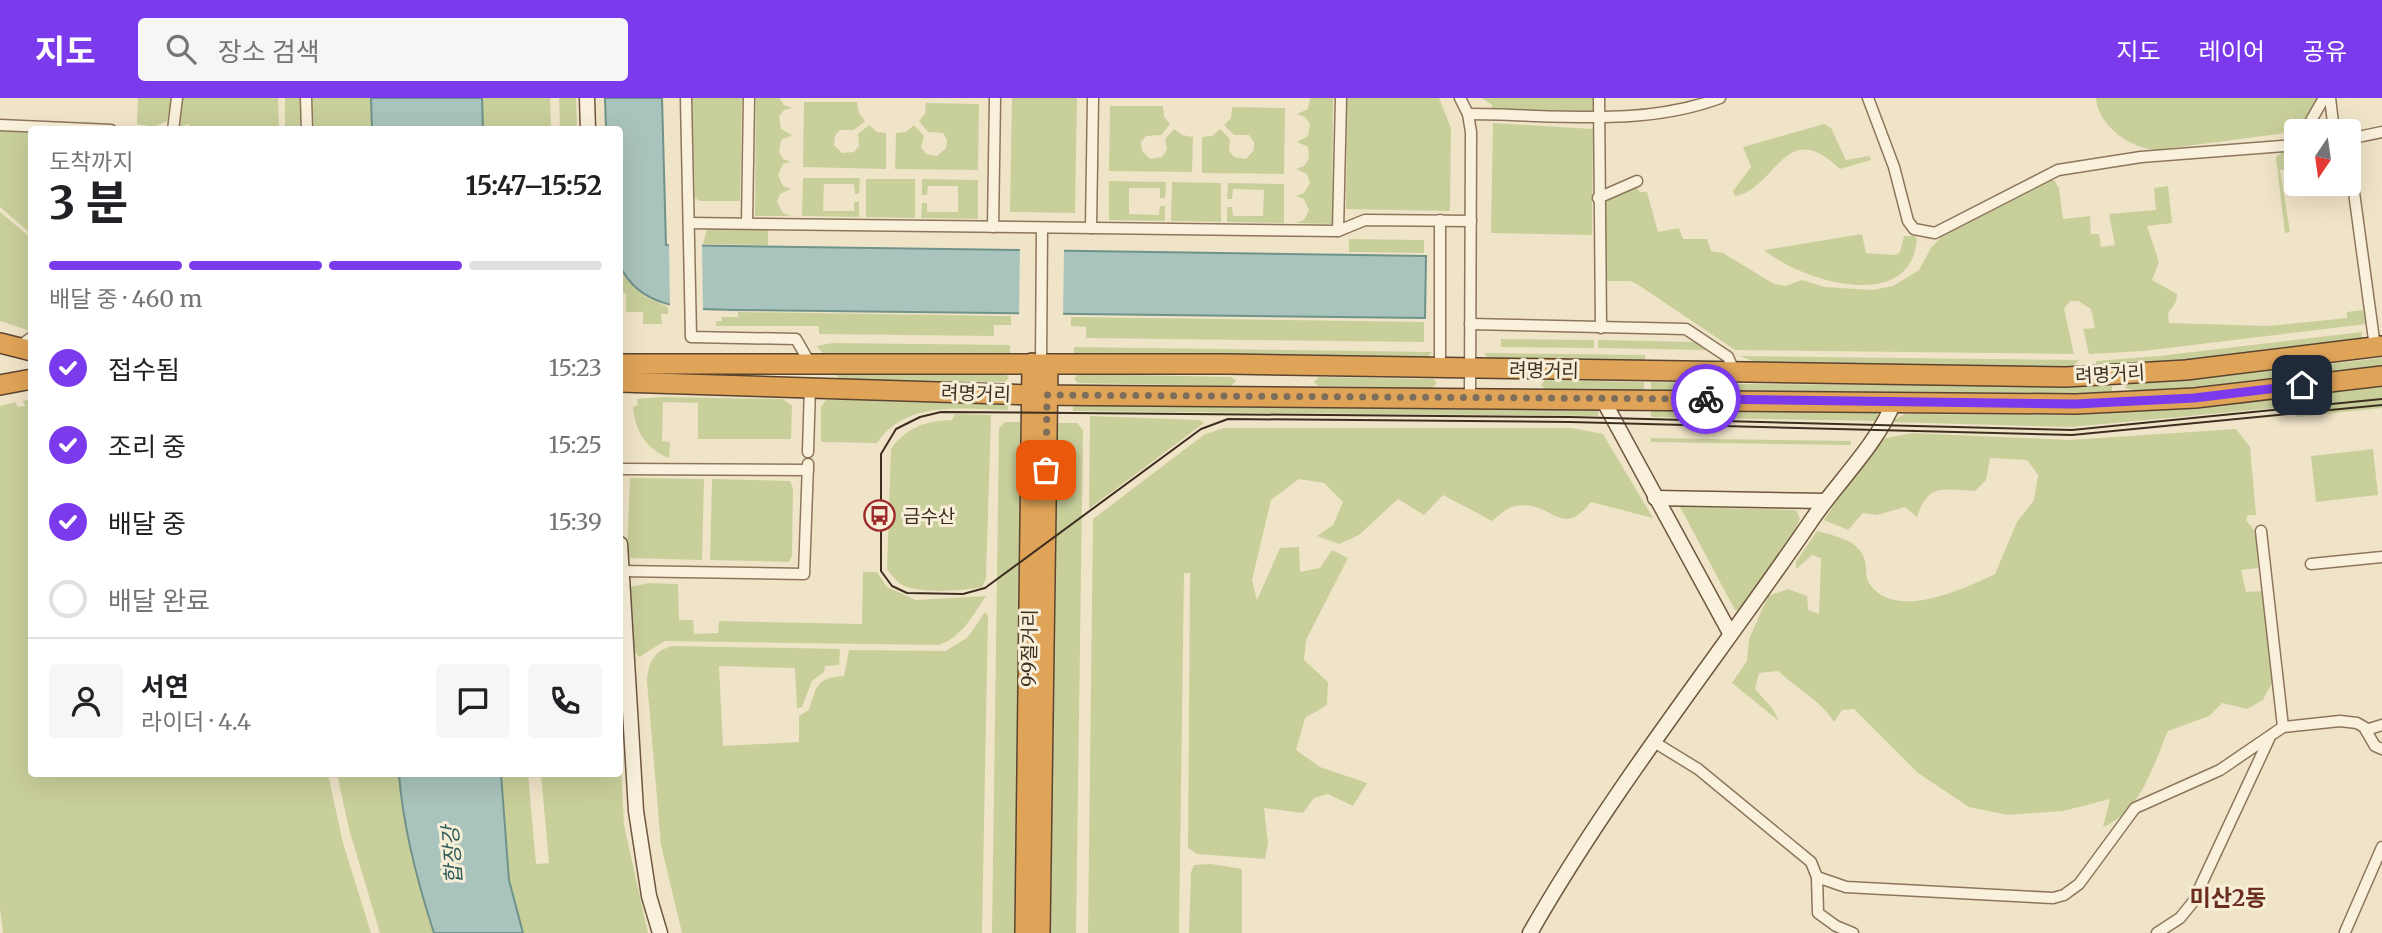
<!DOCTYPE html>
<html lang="ko">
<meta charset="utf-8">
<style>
:root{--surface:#fff;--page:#f6f6f6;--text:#202124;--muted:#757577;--line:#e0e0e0;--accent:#7c3aed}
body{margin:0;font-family:Merriweather,"Noto Sans KR",serif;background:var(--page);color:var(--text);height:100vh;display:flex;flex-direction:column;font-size:26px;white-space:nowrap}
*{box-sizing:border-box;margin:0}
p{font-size:23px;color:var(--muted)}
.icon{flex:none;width:38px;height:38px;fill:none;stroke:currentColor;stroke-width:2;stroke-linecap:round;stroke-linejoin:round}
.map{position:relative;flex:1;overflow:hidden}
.sheet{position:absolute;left:28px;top:28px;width:595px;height:651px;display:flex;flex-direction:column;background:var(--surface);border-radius:7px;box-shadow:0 7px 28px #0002}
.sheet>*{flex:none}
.needle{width:46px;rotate:193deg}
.tools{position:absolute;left:2284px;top:21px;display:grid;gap:14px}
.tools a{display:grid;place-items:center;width:77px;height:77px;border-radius:7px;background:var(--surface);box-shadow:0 7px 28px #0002;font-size:35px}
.pin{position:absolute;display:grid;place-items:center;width:60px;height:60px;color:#fff;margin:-30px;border-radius:14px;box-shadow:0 4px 10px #0006}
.courier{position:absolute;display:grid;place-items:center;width:70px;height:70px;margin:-35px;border:5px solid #7c3aed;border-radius:50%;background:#fff;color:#222;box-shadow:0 2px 9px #0007}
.headline em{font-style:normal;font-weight:700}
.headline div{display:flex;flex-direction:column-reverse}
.headline{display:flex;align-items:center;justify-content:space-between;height:119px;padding:0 21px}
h1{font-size:46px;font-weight:700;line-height:52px}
.bar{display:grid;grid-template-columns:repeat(4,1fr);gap:10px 7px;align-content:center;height:84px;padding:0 21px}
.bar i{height:9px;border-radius:5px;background:var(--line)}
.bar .on{background:var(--accent)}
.bar p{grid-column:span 4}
.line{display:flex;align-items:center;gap:18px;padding:0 21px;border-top:2px solid var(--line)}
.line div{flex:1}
.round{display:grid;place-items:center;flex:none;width:74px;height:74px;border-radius:7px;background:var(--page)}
ol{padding:0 21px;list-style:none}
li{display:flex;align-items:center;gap:21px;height:77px}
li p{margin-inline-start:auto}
li .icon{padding:7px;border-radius:50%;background:var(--accent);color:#fff;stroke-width:4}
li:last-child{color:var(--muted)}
li i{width:38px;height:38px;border:4px solid var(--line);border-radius:50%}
header{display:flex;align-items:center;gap:42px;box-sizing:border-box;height:98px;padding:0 35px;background:var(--accent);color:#fff}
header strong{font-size:33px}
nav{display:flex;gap:38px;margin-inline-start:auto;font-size:24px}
.search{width:490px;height:63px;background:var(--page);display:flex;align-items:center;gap:18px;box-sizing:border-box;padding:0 24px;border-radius:7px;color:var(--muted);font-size:26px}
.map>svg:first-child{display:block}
</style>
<header>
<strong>지도</strong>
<div class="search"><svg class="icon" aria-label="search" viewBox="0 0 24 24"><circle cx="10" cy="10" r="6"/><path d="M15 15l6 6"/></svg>장소 검색</div>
<nav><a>지도</a><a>레이어</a><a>공유</a></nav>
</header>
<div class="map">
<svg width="2382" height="835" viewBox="0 0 2382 835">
<rect width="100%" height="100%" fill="#f0e4c8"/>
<g fill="#c9cf9b">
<polygon points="138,0 172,0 167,23 154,29 137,26"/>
<polygon points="181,0 278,0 279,31 190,31 188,26 177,31"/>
<polygon points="285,0 303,0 304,31 285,31"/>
<polygon points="309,0 371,0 372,31 310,31"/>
<polygon points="482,0 550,0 551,31 483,31"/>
<polygon points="559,0 576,0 577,31 560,31"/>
<polygon points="692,0 742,0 740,103 700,103 695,100"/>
<polygon points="756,0 779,0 784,7 792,10 784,12 779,19 781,31 792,37 781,42 779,54 783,61 791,64 783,66 778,77 783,88 791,91 780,96 777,104 783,115 791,118 755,118"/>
<polygon points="1012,0 1077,0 1075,115 1010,114"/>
<polygon points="1310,0 1333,0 1332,126 1296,125 1304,122 1309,112 1304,101 1296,98 1304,95 1310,85 1307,76 1296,71 1304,68 1309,61 1308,49 1297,44 1308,38 1310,26 1305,19 1297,16 1308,11"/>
<polygon points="1347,0 1439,0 1451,30 1450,113 1346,111"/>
<polygon points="1482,0 1596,0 1595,14 1492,12 1492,7"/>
<path d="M2096 0H2320L2301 33 2157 52C2131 51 2098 28 2096 0Z"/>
<polygon points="804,4 857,4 859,15 865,23 854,32 840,32 835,38 834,47 842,55 854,54 859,48 858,36 869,27 877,34 886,35 886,71 803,69"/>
<polygon points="926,5 979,6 978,72 895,71 896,35 906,34 914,27 924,38 921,49 926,56 937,58 946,50 947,42 943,35 928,34 919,23 925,16"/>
<polygon points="1110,8 1163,8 1164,19 1170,26 1161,37 1146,38 1141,44 1142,53 1150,61 1162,59 1167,52 1165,41 1174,31 1182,37 1193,39 1192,74 1109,73"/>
<polygon points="1232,9 1285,10 1284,76 1202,75 1202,39 1212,38 1220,31 1230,41 1229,53 1234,59 1246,61 1254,52 1254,44 1249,37 1234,37 1224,27 1231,20"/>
<polygon points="1493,25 1593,31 1592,137 1491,135"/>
<path d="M1824 26 1831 30 1846 62 1869 58 1871 62 1840 71C1784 17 1777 91 1735 98L1733 93 1751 69 1743 49Z"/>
<polygon points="0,31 32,32 31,136 0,109"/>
<polygon points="2285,52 2296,52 2296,70 2280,72 2290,134 2285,135 2276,59"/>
<polygon points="803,80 860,80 859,96 855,96 854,86 824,86 823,113 854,113 854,104 859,104 859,119 802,118"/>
<polygon points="866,81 915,81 915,120 866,119"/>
<polygon points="922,81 978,82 978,121 921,120 922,105 927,105 927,114 958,114 958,88 928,88 927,97 922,97"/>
<polygon points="2049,82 2054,82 2059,90 2063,121 2090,118 2091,136 2099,136 2101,149 2115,147 2109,116 2156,112 2154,90 2168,88 2172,125 2147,128 2159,164 2152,182 2177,196 2176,204 2168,215 2169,225 2268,228 2347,220 2347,214 2363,212 2366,226 2143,253 2089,256 2083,231 2095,230 2091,211 2078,203 2070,203 2064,211 2074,256 1735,252 1637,186 1630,183 1603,183 1603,101 1635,87 1640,94 1647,94 1658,134 1679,130 1683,141 1707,141 1711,153 1723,155 1774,186 1786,188 1802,182 1825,189 1872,192 1893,188 1919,172 1931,150 1945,135"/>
<polygon points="1109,83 1166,84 1165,100 1160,100 1160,90 1129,90 1129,116 1159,117 1160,108 1165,108 1165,123 1109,122"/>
<polygon points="1172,84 1221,85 1221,124 1171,123"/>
<polygon points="1228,85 1284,86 1284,125 1227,124 1227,109 1232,109 1233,118 1263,118 1264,92 1233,91 1232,101 1227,101"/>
<polygon points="0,114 31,140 30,233 0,223"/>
<polygon points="707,131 768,132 768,147 703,146"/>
<path d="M1862 136 1866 155 1896 157 1900 154 1904 138H1914L1917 141C1911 217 1802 183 1764 152Z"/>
<polygon points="1349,141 1424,142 1424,155 1349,154"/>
<polygon points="620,171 644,198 668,209 668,216 661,216 662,226 643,226 643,214 626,214 626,195 620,195"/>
<polygon points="738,214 1011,218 1011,227 994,227 994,238 819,236 819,228 716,228 716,223 722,223 722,219 738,219"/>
<polygon points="1071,219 1424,224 1424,244 1086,240 1086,229 1071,228"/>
<polygon points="2362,234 2361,243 2159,266 2096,269 2096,263 2159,258"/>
<polygon points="1501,241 1594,242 1594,250 1501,249"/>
<polygon points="1598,242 1694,244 1708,252 1598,250"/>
<polygon points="833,245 1010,247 1010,256 824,256 816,248"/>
<polygon points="1074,249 1432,254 1426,261 1074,257"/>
<polygon points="1484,255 1645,257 1645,264 1489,261"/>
<polygon points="1740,258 2079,262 2071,270 1760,266"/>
<path d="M2382 260V269C2348 273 2141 301 2125 290L2128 285 2204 280Z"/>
<polygon points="835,275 1005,275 1009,280 1005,284 839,282"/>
<polygon points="1078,276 1231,279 1236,283 1231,288 1078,285 1074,281"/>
<polygon points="1319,279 1433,281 1437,285 1432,290 1318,288 1314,284"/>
<polygon points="1545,282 1644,284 1644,292 1545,291 1541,287"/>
<polygon points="1651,284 1714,285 1718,289 1714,294 1651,292"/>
<polygon points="1736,286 2112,288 2112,296 1734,294 1732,288"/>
<polygon points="2382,288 2382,310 2297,319 2295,308 2071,329 1890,324 1905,316 2070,317 2156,312"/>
<path d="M661 299 783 301 792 308 791 341H698V305L663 304 662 343 670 344 669 360C646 351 635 333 633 309L638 307 637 301Z"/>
<polygon points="31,301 32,676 328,676 343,745 371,835 3,835 0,810 0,308 15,304 18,309 25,308 23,303"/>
<path d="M826 302 1008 303V312C962 311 906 302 877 345L821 344V309Z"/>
<polygon points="1073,304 1599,309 1598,318 1073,313"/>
<polygon points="1651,311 1876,315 1880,319 1876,323 1651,319"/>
<path d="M955 316 991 317 986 480 982 489C963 493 912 497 898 484 894 480 890 475 887 471L891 351C907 329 925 323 952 322Z"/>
<polygon points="1090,318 1200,322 1204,325 1089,411"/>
<polygon points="1005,324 1025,324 1018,835 992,835 999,330"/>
<polygon points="1057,325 1077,325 1083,332 1076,835 1049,835"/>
<path d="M1224 330H1572L1603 336 1653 420 1591 404C1560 443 1552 401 1516 408 1507 409 1499 418 1492 423L1443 397 1424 417 1398 401 1359 437 1339 446 1317 438 1333 427 1343 404 1324 385 1299 381 1271 402 1252 482 1257 502 1280 450 1299 449 1300 474 1320 470 1332 452 1348 460 1306 542 1304 562 1328 584 1327 607 1305 620 1296 652 1320 669 1367 685 1353 708 1328 696 1314 700 1303 715 1264 710 1268 745 1265 761 1197 756 1188 750 1190 475H1184L1179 835H1088L1093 421 1205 336Z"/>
<path d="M2236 331 2250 349 2256 417H2248L2246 422 2257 436 2258 470 2241 472 2246 494 2263 493 2273 583 2263 602 2247 611 2222 605 2209 618 2168 633C2153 667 2141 714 2103 729L2110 701 2063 713 2008 717 1969 709 1918 675 1854 611 1842 612 1834 624C1822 603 1797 591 1778 573L1759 575 1755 591 1772 610 1779 623 1732 585 1747 563 1749 541 1768 498 1788 491 1807 498 1808 512 1819 516 1821 460 1812 457 1796 471V464L1817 433C1835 438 1860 442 1865 463 1867 470 1865 479 1869 485 1894 524 1963 491 1995 476L2017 424 2034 402 2038 377 2027 362 1990 360 1986 382 1975 393C1942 392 1929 384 1917 419L1905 409 1877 417 1863 415 1848 432 1824 422 1866 359 1882 341 1912 335 2069 342Z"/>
<polygon points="1651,340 1851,343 1851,347 1651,344"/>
<polygon points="2373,351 2378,397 2316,404 2311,358"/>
<polygon points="630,380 704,381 702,462 630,460 627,453"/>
<polygon points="712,381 790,383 793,390 792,458 789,464 710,462"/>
<polygon points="1680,409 1796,412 1800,421 1785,452 1739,512 1735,512"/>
<path d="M863 474H877L887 489 916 502 986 498C973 517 962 539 939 547L665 543 639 559 633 552 630 489 649 485 678 486 679 522H693L694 536 718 535 719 523 862 526Z"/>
<path d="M985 514 988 518 982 835H682L661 747 647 583C648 565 654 552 673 548L840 551 839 567 825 568 824 574 812 583 802 609 797 610 795 570 719 568 723 648 799 644V618L809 612C817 587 816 580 844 578L849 552 946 553 968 539Z"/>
<polygon points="620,649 624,727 648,835 523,835 509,782 501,676 528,676 536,766 549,765 541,676 620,676"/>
<path d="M337 676H399C403 730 417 783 434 835H380L349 731Z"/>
<polygon points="1211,766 1242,771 1242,835 1189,835 1191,774 1194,767"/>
</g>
<g fill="#a9c4bc" stroke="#6f938a" stroke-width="2">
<polygon points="371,0 482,0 483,31 372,31"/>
<path d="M605 0H662L666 147 1426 158 1425 220 732 212C690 211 641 212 620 168V32L606 31Z"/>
<path d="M399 676H501L509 782 523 835H434C417 783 403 730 399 676Z"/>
</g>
<g fill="#f0e4c8">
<polygon points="669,144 702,144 703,215 670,211"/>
<polygon points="1020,148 1064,149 1063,220 1019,219"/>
</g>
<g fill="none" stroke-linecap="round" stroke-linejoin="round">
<defs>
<g id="street">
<polyline points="306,0 307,32"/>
<polyline points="686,0 691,239 796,241 811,267"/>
<polyline points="1460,0 1468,16 1471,34 1470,299"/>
<polyline points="1599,0 1601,230"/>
<polyline points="1868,0 1894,69 1908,123 1914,131 1935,135 2058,72 2141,59 2296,47"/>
<polyline points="2330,0 2334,33"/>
<path d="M1468 16C1553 16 1639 30 1720 0"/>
<polyline points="0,27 111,32"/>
<polyline points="173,32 177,0"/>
<polyline points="2305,33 2324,0"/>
<polyline points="2348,41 2382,34"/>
<polyline points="2348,50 2375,249"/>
<polyline points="1598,100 1637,83"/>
<polyline points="689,125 1338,133 1365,122 1471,123"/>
<polyline points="747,125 749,0"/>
<polyline points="993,129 995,0"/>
<polyline points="1091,130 1093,0"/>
<polyline points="1338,133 1341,0"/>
<polyline points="1470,226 1686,231 1728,259 1735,275"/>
<polyline points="17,250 32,239"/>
<polyline points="1041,265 1042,130"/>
<polyline points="1440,270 1440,122"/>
<polyline points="808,354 810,288"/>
<polyline points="620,371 808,372"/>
<polyline points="2261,433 2283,629"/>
<polyline points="2311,466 2382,459"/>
<polyline points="620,473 804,476 808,366"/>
<polyline points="2366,632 2382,627"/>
<polyline points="1654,644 1698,671 1811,764 1817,779 1818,815 1836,828 1853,835"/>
<polyline points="1817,779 1846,789 2053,800 2064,797 2079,786 2135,710 2220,672 2283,629 2340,623 2357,625 2364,629 2375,648 2382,651"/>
<polyline points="2345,834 2382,749"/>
<polyline points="2157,835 2180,820 2193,804 2269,641"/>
</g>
<g id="secondary">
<polyline points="587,0 588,32"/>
<polyline points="1602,300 1730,535"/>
<polyline points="1655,400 1825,403"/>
<polyline points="620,446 636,713 649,798 660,835"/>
<path d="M1530 835C1612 691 1716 562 1809 426 1836 385 1875 350 1894 304"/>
</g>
<g id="highway">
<polyline points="0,245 32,253"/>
<polyline points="620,266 1227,266 2066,279 2186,272 2382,248"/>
<polyline points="620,284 1031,297 2076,306 2195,300 2382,278"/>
<polyline points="0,287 32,281"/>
<polyline points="1025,835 1032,265"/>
<polyline points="1040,835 1048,266"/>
</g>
</defs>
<use href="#street" stroke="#8d765c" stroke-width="13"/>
<use href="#secondary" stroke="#6f573f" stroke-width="17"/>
<use href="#highway" stroke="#5b4430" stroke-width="22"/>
<use href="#street" stroke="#faf1dc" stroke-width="10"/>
<use href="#secondary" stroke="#faf1dc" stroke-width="14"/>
<use href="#highway" stroke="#e0a458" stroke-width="19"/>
<polyline stroke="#3d2e20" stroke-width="2" points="2382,301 2072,332 1570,319 941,314 920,319 896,331 881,356 881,473 892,488 907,495 963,496 985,490 1201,331 1228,321 1570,324 2072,337 2382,307"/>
</g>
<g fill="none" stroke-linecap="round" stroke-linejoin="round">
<polyline stroke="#7c6e5b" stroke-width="7" stroke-dasharray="0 12.6" points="1046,372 1047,297 1706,301"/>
<polyline stroke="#7c3aed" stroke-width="9" points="1706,301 2076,306 2194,300 2302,287"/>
</g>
<defs>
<symbol id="bus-ring" viewBox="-11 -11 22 22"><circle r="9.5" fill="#f7eed8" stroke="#9e2a2b" stroke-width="1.5"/><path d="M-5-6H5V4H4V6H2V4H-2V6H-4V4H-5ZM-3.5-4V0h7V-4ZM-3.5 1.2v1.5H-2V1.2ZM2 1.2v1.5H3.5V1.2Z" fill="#9e2a2b"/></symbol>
</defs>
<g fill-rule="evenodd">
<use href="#bus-ring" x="862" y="400" width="35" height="35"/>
</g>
<g text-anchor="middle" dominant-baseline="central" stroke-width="6" stroke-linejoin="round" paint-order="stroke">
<g font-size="19" fill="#3d2e20" stroke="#f7eed8">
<text transform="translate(1544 272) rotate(1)">려명거리</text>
<text transform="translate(2110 276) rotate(-3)">려명거리</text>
<text transform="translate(976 295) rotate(2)">려명거리</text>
<text transform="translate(1029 550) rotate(-89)">9·9절거리</text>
</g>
<g font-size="19" fill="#3d2e20" stroke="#f7eed8" text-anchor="start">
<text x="903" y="418">금수산</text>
</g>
<g font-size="21" font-style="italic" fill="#2f5d5a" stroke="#f7eed8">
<text transform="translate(452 757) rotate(-94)">합장강</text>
</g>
<g font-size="23" font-weight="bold" fill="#6b2e1e" stroke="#f7eed8">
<text x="2228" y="799">미산2동</text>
</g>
</g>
</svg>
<div class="tools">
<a><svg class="needle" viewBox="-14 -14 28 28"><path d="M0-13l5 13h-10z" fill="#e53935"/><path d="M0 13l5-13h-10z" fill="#757577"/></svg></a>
</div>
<div class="pin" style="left:1046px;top:372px;background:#ea580c"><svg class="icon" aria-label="bag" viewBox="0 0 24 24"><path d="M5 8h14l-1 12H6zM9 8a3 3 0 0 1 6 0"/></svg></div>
<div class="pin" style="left:2302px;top:287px;background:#1f2937"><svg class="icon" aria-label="home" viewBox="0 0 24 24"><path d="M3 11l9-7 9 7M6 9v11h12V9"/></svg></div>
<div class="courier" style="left:1706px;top:301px"><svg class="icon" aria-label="bike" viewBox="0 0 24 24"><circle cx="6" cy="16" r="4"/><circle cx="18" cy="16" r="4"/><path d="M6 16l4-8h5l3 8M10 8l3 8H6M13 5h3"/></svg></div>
<section class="sheet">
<div class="headline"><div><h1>3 분</h1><p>도착까지</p></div><em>15:47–15:52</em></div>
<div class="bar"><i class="on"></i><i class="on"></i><i class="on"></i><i></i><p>배달 중 · 460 m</p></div>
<ol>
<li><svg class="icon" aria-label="check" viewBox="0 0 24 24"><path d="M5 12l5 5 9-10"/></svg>접수됨<p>15:23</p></li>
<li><svg class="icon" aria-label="check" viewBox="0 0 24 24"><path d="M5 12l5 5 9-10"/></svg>조리 중<p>15:25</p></li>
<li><svg class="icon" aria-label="check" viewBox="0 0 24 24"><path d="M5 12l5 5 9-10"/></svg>배달 중<p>15:39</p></li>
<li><i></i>배달 완료</li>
</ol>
<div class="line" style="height:126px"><a class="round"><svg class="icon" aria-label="person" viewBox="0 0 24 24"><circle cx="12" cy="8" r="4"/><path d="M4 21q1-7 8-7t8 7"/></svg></a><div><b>서연</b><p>라이더 · 4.4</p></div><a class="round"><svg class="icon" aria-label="chat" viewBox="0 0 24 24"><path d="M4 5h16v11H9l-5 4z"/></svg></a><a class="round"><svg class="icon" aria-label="phone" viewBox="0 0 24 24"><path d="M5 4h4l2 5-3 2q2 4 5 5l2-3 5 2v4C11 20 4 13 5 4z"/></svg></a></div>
</section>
</div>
